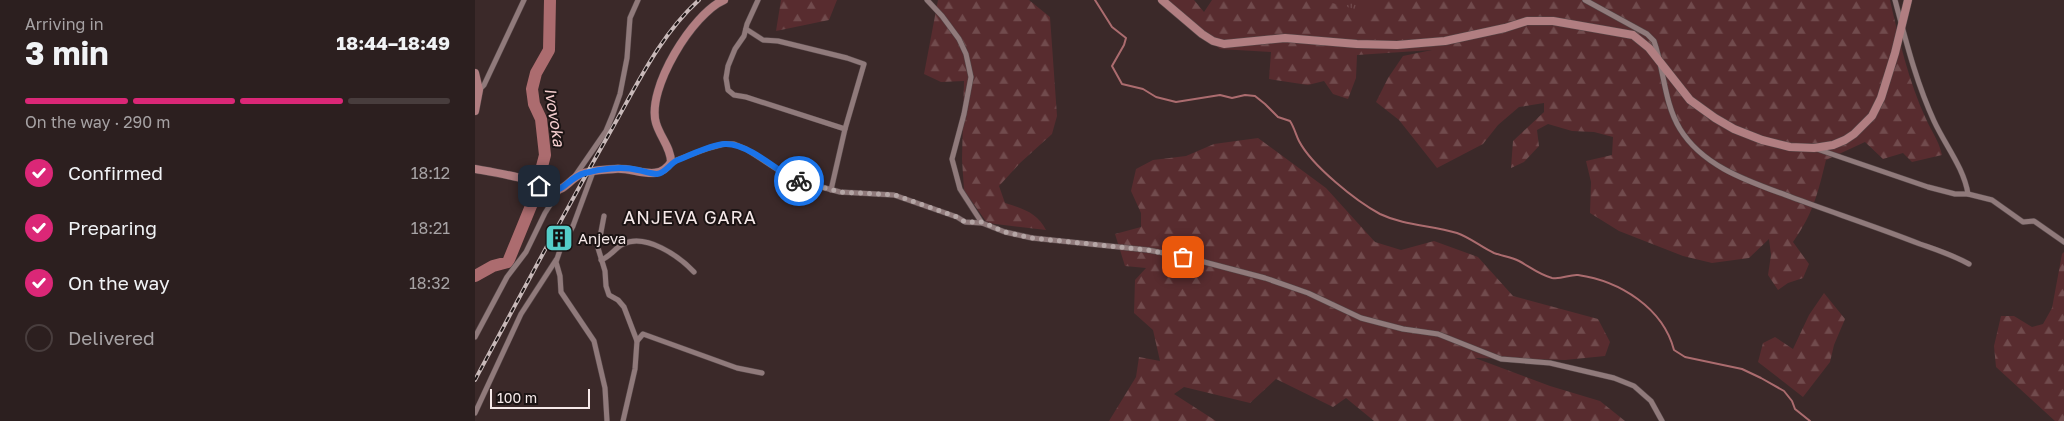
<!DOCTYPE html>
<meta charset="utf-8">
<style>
:root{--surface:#2c1f1f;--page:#382c2c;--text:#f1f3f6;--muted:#a6a2a4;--line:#483d3d;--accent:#db2777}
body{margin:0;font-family:"Golos Text",sans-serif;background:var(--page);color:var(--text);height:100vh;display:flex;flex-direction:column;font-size:19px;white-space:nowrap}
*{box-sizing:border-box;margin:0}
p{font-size:16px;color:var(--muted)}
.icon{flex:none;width:28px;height:28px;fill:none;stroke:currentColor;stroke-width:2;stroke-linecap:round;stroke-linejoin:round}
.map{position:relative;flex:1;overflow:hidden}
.panel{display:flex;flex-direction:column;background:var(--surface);width:475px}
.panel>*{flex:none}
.scale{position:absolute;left:15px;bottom:12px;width:100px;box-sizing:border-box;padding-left:5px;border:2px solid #f6e9e9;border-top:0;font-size:14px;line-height:18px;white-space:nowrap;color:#f6e9e9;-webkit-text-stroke:4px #1c1414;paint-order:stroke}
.pin{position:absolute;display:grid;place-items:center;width:42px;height:42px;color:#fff;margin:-21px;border-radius:10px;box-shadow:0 2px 8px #0006}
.courier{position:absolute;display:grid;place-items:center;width:50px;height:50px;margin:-25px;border:4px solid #1a73e8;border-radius:50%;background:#fff;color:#222;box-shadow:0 1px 6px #0007}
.head em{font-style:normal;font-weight:700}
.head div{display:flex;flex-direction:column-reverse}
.head{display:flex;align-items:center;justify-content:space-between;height:85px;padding:0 25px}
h1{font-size:32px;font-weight:700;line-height:38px}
.bar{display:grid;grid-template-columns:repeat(4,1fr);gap:8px 5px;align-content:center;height:60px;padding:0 25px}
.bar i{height:6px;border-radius:4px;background:var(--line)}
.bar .on{background:var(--accent)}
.bar p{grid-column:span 4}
ol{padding:0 25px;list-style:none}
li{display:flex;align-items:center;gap:15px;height:55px}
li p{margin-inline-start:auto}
li .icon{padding:5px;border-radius:50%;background:var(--accent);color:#fff;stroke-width:4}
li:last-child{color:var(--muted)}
li i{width:28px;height:28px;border:2px solid var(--line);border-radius:50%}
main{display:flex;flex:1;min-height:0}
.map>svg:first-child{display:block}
</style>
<main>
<section class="panel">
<div class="head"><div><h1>3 min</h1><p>Arriving in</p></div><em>18:44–18:49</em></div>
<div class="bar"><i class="on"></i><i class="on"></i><i class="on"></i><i></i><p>On the way · 290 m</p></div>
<ol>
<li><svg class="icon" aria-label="check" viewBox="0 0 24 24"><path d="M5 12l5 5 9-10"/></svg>Confirmed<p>18:12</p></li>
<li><svg class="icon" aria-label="check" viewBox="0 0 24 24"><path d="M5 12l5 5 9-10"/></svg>Preparing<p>18:21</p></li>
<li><svg class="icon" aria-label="check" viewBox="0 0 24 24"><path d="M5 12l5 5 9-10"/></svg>On the way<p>18:32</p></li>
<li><i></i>Delivered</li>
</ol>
</section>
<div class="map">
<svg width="1589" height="421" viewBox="0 0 1589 421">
<defs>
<pattern id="forest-firs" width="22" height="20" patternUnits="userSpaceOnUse" patternTransform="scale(1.25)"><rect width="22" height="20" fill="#582c2f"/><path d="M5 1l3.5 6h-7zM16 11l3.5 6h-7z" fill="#714b4d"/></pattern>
<pattern id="park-tufts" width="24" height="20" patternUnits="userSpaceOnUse" patternTransform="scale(1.25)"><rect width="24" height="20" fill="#582c2f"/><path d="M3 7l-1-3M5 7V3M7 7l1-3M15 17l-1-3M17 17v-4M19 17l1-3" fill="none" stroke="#714b4d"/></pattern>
</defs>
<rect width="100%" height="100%" fill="#3b2929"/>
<g fill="url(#forest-firs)">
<polygon points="306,0 362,0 354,20 301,31"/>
<path d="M463 0H554L575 17 582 116 577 134 545 163 524 186 530 203C547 208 563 213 571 230L512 223 489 190 487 159 489 81 466 82 449 74Z"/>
<path d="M687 0H719L729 12 737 0H1415C1424 40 1434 82 1451 119 1457 132 1464 141 1467 155L1437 162 1428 153 1408 159 1390 142 1351 160C1343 193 1338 214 1318 242L1334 264 1328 278 1313 283 1303 290 1293 275 1296 255 1294 239 1274 258 1237 263 1208 256 1144 231 1115 213 1116 182 1111 161 1137 155 1138 137 1119 132 1097 131 1073 124 1062 130 1064 146 1049 162 1036 168 1038 141 1069 112V103L1044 107 1023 125 1008 144 962 168 924 120 901 102 913 78 928 56 957 50 882 55 881 78 873 99 858 94 849 81 833 85 794 79 796 52 745 49Z"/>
<polygon points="783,138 851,188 900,242 926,250 959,241 1003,257 1038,296 1123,319 1135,342 1130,356 1090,360 1000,358 1075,386 1125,401 1150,421 899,421 871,398 858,407 801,379 775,403 709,387 699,394 741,421 634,421 661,377 664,357 685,361 678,330 659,313 660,280 671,268 650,266 640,234 666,227 666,213 656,191 661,169 678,160 711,156 739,144"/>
<polygon points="1589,252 1589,421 1580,421 1521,367 1519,346 1526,316 1539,316 1557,327 1568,324 1577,308 1587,254"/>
<polygon points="1349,293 1370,319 1359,345 1355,362 1328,397 1283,362 1288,343 1300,337 1318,349 1334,315"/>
</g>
<polygon fill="url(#park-tufts)" points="846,0 894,0 891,12"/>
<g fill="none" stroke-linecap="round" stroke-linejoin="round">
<g stroke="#ac6c6f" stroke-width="2">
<polyline points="74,0 75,2"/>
<path d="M620 0 637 27 651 38 649 45 637 66 647 84 668 89 681 97 701 102 745 95 757 98 770 95 780 96 790 104 803 117 815 121C819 127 821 135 824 141 837 166 881 201 905 214 930 226 957 225 982 233 996 238 1006 247 1019 253 1027 256 1036 257 1044 261 1055 267 1065 275 1077 278 1086 280 1095 274 1103 275 1145 281 1188 308 1199 350L1210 357 1267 369 1286 378 1309 391 1317 401 1320 409 1335 421"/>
</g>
<polyline stroke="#ac6c6f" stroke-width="12" points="0,276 18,266 33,262 58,201 70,155 66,119 59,104 57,89 61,73 74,50 75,0"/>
<defs>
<g id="street">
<polyline points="283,0 272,24 269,36 260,49 253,66 251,78 253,90 259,95 271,97 370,129"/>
<polyline points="452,0 467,16 484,39 491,54 496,77 489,114 477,159 485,189 507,223 530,232 557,238 673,250 714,258 790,278 833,293 886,318 928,329 963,334 1026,359 1075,363 1139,378 1159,386 1176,401 1187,421"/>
<path d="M1110 0 1172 34 1179 41C1189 69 1189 103 1205 129 1229 168 1276 182 1316 197 1359 213 1402 227 1445 244 1462 250 1478 255 1494 264"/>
<path d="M1420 0C1431 41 1441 82 1459 121 1470 145 1489 168 1493 194"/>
<polyline points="271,29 288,40 303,41 372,58 389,64 370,129 356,190"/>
<polyline points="4,90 9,85 49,0"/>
<polyline points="1339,148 1453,187 1480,194 1493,194 1517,200 1548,222 1559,221 1589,242"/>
<polyline points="196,162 234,148 249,144 259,144 271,149 317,179 365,192 419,195 482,217 490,222 507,223"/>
<polyline points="118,172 98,226 85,250 81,262 85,276 86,292 119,341 130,388 132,421"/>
<polyline points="100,176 131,131 138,114 145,94 152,58 155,18 163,0"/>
<polyline points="129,216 123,248 130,271 131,286 134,295 143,300 149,307 162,341 160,369 148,421"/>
<path d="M126 260C135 257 140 248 148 244 171 233 204 256 219 272"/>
<polyline points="0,337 32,277 51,252 70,213 84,191"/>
<polyline points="162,341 168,334 262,368 287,373"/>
<polyline points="0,413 46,314 81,260"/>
</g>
<g id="secondary">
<polyline points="687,0 727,34 738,41 749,44 810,38 882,44 922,45 970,41 1030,28 1052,21 1078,21 1158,35 1174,48 1215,100 1240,118 1259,129 1287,140 1315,147 1339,148 1358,145 1370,140 1379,134 1397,116 1406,98 1420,53 1433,0"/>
<polyline points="0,73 4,90 0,111"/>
<path d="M0 169C17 172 36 175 53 180 61 183 68 191 77 191 90 191 95 179 106 174 115 170 130 170 140 169 160 167 183 183 196 162 196 148 185 137 181 123 171 89 218 13 249 0"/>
</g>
</defs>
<use href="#street" stroke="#544546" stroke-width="6"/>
<use href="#secondary" stroke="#544546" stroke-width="9"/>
<use href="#street" stroke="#907a7b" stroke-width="5"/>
<use href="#secondary" stroke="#b17e81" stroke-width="8"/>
<defs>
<path id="rail" d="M0 380C44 298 88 215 134 134 161 87 184 36 224 0"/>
</defs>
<use href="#rail" stroke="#c8b9b9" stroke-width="4"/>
<use href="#rail" stroke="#1c1414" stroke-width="2" stroke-dasharray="5.5" stroke-linecap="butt"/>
</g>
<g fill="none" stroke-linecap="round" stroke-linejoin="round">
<polyline stroke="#b5a6a6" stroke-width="5" stroke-dasharray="0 9" points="324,181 365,192 420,195 482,217 490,222 507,222 530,232 557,238 673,250 708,257"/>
<path stroke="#1a73e8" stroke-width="6" d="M64 186C90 199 88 179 110 173 125 169 147 166 163 170 169 171 175 174 182 174 191 173 195 163 203 160 218 154 235 145 250 144 271 143 300 168 317 179L324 181"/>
</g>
<defs>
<symbol id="building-square" viewBox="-11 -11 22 22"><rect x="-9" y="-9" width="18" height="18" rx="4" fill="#54cdc8" stroke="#1c1414"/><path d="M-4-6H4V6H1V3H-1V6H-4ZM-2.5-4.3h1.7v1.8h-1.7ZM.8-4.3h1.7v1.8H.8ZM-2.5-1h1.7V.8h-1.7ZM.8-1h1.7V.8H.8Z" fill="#111"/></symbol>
</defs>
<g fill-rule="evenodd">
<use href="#building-square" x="68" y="222" width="32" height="32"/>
</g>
<g text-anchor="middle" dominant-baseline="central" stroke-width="4" stroke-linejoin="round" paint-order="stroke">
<g font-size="15" fill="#f6e9e9" stroke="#1c1414" text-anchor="start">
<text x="103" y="238">Anjeva</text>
</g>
<g font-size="16" font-style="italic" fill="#f4cdce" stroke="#1c1414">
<text transform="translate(80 117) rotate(81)">Ivovoka</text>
</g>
<g font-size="18" letter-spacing="1" fill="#f6e9e9" stroke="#1c1414">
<text x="215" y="217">ANJEVA GARA</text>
</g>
</g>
</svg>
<div class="scale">100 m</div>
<div class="pin" style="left:708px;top:257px;background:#ea580c"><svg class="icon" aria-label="bag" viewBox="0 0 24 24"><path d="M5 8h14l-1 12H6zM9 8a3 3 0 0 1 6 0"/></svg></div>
<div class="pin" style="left:64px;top:186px;background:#1f2937"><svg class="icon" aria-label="home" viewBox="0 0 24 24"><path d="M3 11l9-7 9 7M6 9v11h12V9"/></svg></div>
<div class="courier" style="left:324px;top:181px"><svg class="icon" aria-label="bike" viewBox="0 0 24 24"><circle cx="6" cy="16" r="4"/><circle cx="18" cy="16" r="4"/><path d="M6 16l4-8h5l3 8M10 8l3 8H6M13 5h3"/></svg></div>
</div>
</main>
